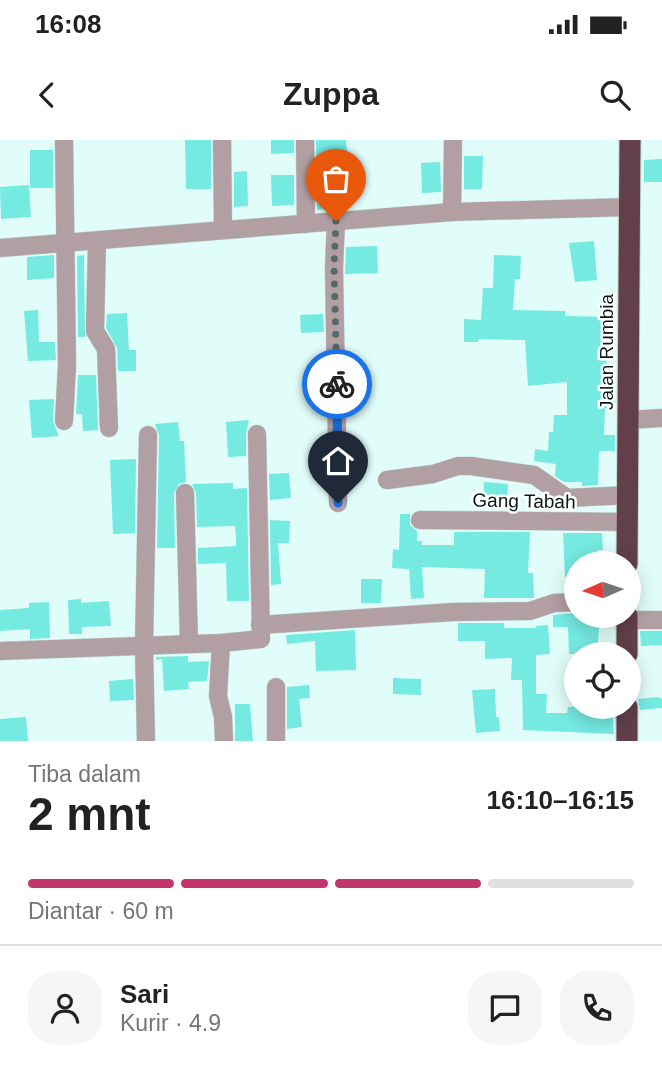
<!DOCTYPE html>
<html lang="id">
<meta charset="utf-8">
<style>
:root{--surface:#fff;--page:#f6f6f6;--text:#222;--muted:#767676;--line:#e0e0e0;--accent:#c1356a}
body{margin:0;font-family:Arial,sans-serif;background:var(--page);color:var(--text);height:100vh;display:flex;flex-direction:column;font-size:26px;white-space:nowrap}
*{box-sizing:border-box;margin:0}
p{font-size:23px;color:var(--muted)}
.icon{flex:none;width:38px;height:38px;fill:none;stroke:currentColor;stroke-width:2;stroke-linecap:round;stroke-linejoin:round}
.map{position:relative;height:601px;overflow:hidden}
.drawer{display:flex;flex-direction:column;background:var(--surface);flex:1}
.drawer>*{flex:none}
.needle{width:46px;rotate:267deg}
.controls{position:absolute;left:564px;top:411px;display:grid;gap:14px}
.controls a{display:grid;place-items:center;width:77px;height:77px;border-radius:50%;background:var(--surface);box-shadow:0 4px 18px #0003;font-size:35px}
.pin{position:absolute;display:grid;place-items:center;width:60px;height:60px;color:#fff;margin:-72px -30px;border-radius:50% 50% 50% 0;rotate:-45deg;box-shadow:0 0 7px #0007}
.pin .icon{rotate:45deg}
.courier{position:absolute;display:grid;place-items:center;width:70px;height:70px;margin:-35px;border:5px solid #1a73e8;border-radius:50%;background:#fff;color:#222;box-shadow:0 2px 9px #0007}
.overview em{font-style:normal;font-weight:800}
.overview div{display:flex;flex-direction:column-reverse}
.overview{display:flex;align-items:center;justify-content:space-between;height:119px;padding:0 28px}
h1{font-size:46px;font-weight:800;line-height:52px}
.bar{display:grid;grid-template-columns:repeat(4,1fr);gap:10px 7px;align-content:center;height:84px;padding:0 28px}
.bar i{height:9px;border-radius:5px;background:var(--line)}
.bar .selected{background:var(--accent)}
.bar p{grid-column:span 4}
.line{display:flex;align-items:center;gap:18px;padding:0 28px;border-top:2px solid var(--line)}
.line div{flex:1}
.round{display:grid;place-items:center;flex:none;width:74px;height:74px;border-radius:28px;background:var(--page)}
.status{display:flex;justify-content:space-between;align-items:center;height:49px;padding:0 35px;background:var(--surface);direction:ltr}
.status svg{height:19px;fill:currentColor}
header{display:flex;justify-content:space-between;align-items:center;height:91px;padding:0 28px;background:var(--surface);font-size:32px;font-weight:800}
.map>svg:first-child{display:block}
</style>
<div class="status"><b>16:08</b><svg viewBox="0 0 49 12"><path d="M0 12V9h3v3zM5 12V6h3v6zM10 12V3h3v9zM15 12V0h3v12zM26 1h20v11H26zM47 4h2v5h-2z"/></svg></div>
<header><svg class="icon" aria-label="back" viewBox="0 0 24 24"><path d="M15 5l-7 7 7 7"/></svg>Zuppa<svg class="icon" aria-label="search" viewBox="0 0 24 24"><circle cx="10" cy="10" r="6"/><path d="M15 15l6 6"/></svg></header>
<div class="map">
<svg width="662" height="601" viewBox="0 0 662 601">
<rect width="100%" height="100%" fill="#e1fdfa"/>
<g fill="#74eae1">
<polygon points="185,0 211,0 211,49 186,49"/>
<polygon points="271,0 294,0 294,13 271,14"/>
<polygon points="316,0 346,0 348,25 344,25 346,67 317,70"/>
<rect x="30" y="10" width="23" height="38"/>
<polygon points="464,16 483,16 482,49 464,49"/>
<polygon points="662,19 662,42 644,42 644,20"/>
<polygon points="440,22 441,52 422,53 421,23"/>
<polygon points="247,31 248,66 234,67 234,32"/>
<polygon points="271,35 294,35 294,65 272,66"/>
<polygon points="29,45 31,77 1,79 0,47"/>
<polygon points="594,101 597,140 575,142 569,103"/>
<polygon points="377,106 378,133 345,134 346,107"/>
<polygon points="54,115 54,138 27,140 27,117"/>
<polygon points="84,115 85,197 78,197 77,116"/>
<polygon points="494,115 521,116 520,139 515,139 513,170 565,171 565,176 615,177 615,201 606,201 608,256 615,256 615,269 605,268 604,295 615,295 615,311 599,311 598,345 582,346 582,342 564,342 555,336 556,324 534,321 535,309 548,311 549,292 553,292 554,275 567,275 567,242 528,246 525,200 478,199 478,202 464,202 464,179 481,180 483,148 493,148"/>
<polygon points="38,170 39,202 55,202 56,220 28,221 24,171"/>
<polygon points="127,173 129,210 136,210 136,231 118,231 117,208 106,188 107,174"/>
<polygon points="323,174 324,192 301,193 300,175"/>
<polygon points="78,235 96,235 98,290 83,291 82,274 76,274"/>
<polygon points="54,259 53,281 59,296 32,298 29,260"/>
<polygon points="249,280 246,294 246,316 228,317 226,282"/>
<polygon points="178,282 180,301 184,301 186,342 179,344 174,353 175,408 157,408 159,295 155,284"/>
<polygon points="136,319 135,393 113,394 110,320"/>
<polygon points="289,333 291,358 270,360 269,334"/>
<polygon points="484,342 508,344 507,363 483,362"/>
<polygon points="233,343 233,349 247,348 249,461 227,461 226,423 198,424 198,408 236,406 236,396 235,386 197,387 196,353 192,344"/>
<polygon points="400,374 410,374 410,385 417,391 417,401 422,401 422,405 454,405 454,392 530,392 528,433 533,433 534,458 484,458 485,429 422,427 424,458 411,459 409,429 392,428 393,409 399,410"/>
<polygon points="270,380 290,381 289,403 278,403 281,444 271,445"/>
<polygon points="563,393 602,393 603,410 598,410 598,424 576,424 576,437 565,437"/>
<polygon points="361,439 382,439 381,463 361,463"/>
<polygon points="81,459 81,463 109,461 111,486 82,487 82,494 69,494 68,460"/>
<polygon points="49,462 50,498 30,499 30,489 0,491 0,470 29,468 29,463"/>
<polygon points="576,473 576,476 600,476 597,514 569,514 568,487 553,487 553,475"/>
<polygon points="458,483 504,483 504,488 536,488 536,486 548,485 550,514 536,515 536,554 547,554 546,573 567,573 568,567 612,567 614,594 523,590 522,540 511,540 512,518 485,519 485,501 458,501"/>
<polygon points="355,490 356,530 316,531 315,501 287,504 286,495"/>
<polygon points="640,491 662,491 662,505 641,506"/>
<polygon points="188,516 188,522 209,521 207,541 188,542 189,549 164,551 162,519 156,520 156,517"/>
<polygon points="393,538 421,539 421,555 393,554"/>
<polygon points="133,539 134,560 110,561 109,541"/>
<polygon points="309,545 310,558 299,559 302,587 287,589 287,547"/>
<polygon points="495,549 496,577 499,577 500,591 476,593 472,550"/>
<polygon points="659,557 662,559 662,568 640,570 638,559"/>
<polygon points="235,564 250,564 253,601 235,601"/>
<polygon points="26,577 28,601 0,601 0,579"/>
</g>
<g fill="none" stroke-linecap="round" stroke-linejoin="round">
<defs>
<g id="minor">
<polyline points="64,0 67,225 64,281"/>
<polyline points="222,0 223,90"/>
<polyline points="305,0 306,84"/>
<polyline points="452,72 453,0"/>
<polyline points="336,81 334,128 338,363"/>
<polyline points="97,101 95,191 106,209 109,288"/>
<polyline points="0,108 452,72 630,67"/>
<polyline points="628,280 662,278"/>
<polyline points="387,340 433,334 458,326 471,326 534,335 567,358 629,355"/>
<polyline points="185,353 189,503"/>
<polyline points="420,380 628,382"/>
<polyline points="627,480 662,480"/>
<polyline points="260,485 453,472 530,471 554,463 576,462"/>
<polyline points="221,503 218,556 223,577 224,601"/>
<polyline points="0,511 221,503 261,499 257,294"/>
<polyline points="146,601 144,506 148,295"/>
<polyline points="276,601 276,547"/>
</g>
<g id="highway">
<polyline points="627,424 630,0"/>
<polyline points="627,476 627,514"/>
<polyline points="627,567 627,601"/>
</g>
</defs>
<use href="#minor" stroke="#bed9d6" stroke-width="19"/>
<use href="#highway" stroke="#bed9d6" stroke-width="23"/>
<use href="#minor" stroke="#b29fa3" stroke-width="18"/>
<use href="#highway" stroke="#623f49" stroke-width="21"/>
</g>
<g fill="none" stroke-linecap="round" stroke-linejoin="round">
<polyline stroke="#546968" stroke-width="7" stroke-dasharray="0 12.6" points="336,81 334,128 337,244"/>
<polyline stroke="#1a73e8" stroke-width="9" points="337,244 338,363"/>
</g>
<g text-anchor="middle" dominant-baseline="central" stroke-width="5" stroke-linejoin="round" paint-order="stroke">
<g font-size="19" fill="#081a19" stroke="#fff">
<text transform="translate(606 212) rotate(-90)">Jalan Rumbia</text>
<text transform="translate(524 361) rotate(1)">Gang Tabah</text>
</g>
</g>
</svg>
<div class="controls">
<a><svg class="needle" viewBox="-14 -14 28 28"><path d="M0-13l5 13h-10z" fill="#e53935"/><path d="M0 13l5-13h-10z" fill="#767676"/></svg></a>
<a><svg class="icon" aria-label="locate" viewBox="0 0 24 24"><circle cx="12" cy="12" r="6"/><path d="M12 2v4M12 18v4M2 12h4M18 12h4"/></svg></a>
</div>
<div class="pin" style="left:336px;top:81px;background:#ea580c"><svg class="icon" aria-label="bag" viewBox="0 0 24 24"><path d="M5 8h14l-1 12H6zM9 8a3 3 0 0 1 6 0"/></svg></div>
<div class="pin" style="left:338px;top:363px;background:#1f2937"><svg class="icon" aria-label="home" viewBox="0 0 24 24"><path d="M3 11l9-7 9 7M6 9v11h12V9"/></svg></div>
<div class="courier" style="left:337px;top:244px"><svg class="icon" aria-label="bike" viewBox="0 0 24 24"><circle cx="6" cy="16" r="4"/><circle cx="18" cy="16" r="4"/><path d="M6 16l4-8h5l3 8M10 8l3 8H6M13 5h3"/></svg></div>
</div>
<section class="drawer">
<div class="overview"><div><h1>2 mnt</h1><p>Tiba dalam</p></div><em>16:10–16:15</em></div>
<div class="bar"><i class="selected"></i><i class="selected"></i><i class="selected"></i><i></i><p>Diantar · 60 m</p></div>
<div class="line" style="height:126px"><a class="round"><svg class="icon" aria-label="person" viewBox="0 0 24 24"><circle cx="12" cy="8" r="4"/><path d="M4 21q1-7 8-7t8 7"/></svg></a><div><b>Sari</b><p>Kurir · 4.9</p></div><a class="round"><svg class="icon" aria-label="chat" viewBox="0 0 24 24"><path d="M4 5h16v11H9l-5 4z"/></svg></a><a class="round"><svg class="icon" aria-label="phone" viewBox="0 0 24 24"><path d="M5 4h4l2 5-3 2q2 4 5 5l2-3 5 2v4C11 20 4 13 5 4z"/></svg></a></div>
</section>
